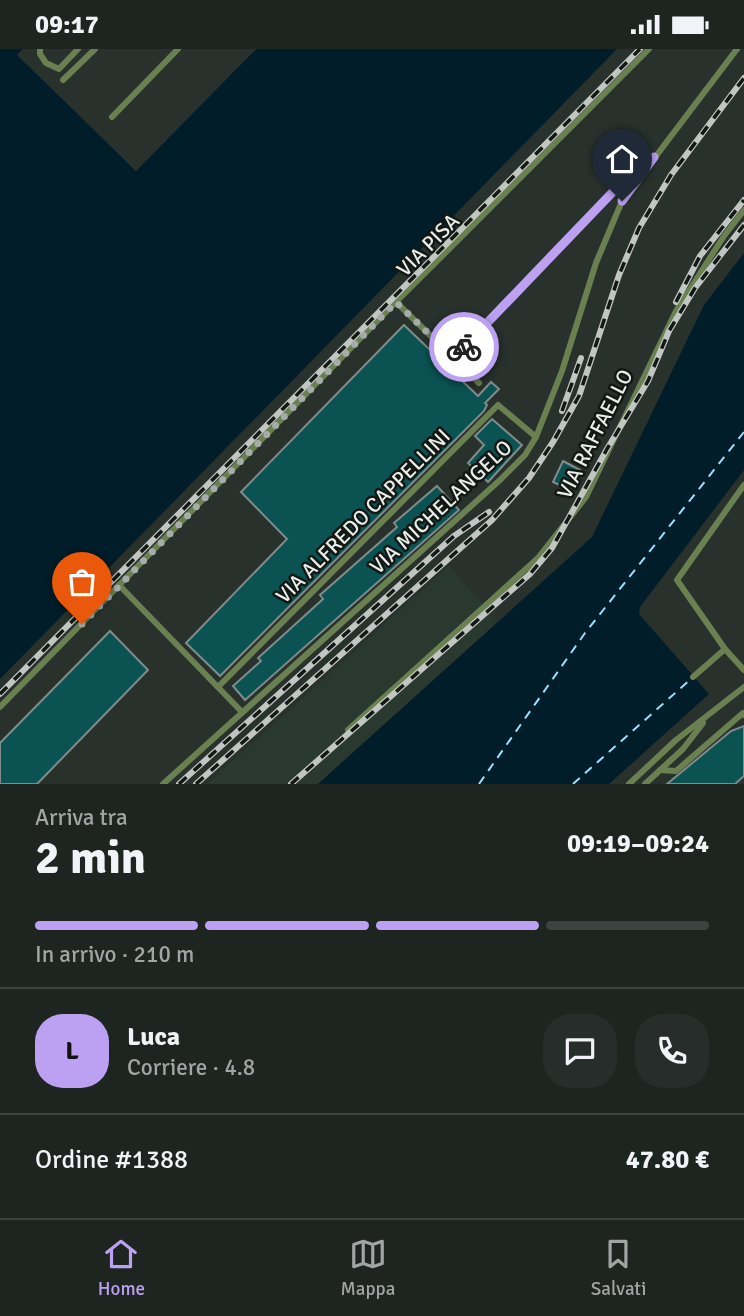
<!DOCTYPE html>
<html lang="it">
<meta charset="utf-8">
<style>
:root{--surface:#1e2521;--page:#262d2a;--text:#f1f3f6;--muted:#a1a5a5;--line:#3c423f;--accent:#bca0f2}
body{margin:0;font-family:Signika,sans-serif;background:var(--page);color:var(--text);height:100vh;display:flex;flex-direction:column;font-size:26px;white-space:nowrap}
*{box-sizing:border-box;margin:0}
p{font-size:23px;color:var(--muted)}
.icon{flex:none;width:38px;height:38px;fill:none;stroke:currentColor;stroke-width:2;stroke-linecap:round;stroke-linejoin:round}
.map{position:relative;height:735px;overflow:hidden}
.side{display:flex;flex-direction:column;background:var(--surface);flex:1}
.side>*{flex:none}
.pin{position:absolute;display:grid;place-items:center;width:60px;height:60px;color:#fff;margin:-72px -30px;border-radius:50% 50% 50% 0;rotate:-45deg;box-shadow:0 0 7px #0007}
.pin .icon{rotate:45deg}
.courier{position:absolute;display:grid;place-items:center;width:70px;height:70px;margin:-35px;border:5px solid #bca0f2;border-radius:50%;background:#fff;color:#222;box-shadow:0 2px 9px #0007}
.overview em{font-style:normal;font-weight:700}
.overview div{display:flex;flex-direction:column-reverse}
.overview{display:flex;align-items:center;justify-content:space-between;height:119px;padding:0 35px}
h1{font-size:46px;font-weight:700;line-height:52px}
.bar{display:grid;grid-template-columns:repeat(4,1fr);gap:10px 7px;align-content:center;height:84px;padding:0 35px}
.bar i{height:9px;border-radius:5px;background:var(--line)}
.bar .on{background:var(--accent)}
.bar p{grid-column:span 4}
.line{display:flex;align-items:center;gap:18px;padding:0 35px;border-top:2px solid var(--line)}
.line div{flex:1}
.round{display:grid;place-items:center;flex:none;width:74px;height:74px;border-radius:28px;background:var(--page)}
.status{display:flex;justify-content:space-between;align-items:center;height:49px;padding:0 35px;background:var(--surface);direction:ltr}
.status svg{height:19px;fill:currentColor}
.menu{display:flex;justify-content:space-around;align-items:center;height:98px;border-top:2px solid var(--line);background:var(--surface);font-size:19px;color:var(--muted)}
.menu a{display:grid;justify-items:center;gap:4px}
.menu .on{color:var(--accent)}
.map>svg:first-child{display:block}
</style>
<div class="status"><b>09:17</b><svg viewBox="0 0 49 12"><path d="M0 12V9h3v3zM5 12V6h3v6zM10 12V3h3v9zM15 12V0h3v12zM26 1h20v11H26zM47 4h2v5h-2z"/></svg></div>
<div class="map">
<svg width="744" height="735" viewBox="0 0 744 735">
<rect width="100%" height="100%" fill="#28312c"/>
<polygon fill="#293930" points="449,517 498,573 318,735 207,735"/>
<g fill="#001d29">
<polygon points="0,0 23,0 18,5 136,122 256,0 617,0 0,630"/>
<polygon points="744,204 744,421 640,558 639,565 709,645 609,735 318,735 592,488 704,256"/>
</g>
<polygon fill="#28312c" points="23,0 26,0 22,6 136,117 251,0 256,0 136,122 17,6"/>
<g fill="none" stroke-linecap="round" stroke-linejoin="round">
<g stroke="#99e0ff" stroke-width="2" stroke-dasharray="9 7" stroke-linecap="butt">
<polyline points="479,735 585,584 744,383"/>
<polyline points="573,735 692,629"/>
</g>
</g>
<g fill="#0b5352" stroke="#7f8c8b" stroke-width="2">
<polygon points="404,276 478,347 491,333 499,340 485,354 487,356 484,362 220,627 186,594 287,490 241,443"/>
<polygon points="492,370 522,396 488,433 468,414 484,396 475,387"/>
<polygon points="563,412 580,421 570,441 553,433"/>
<polygon points="437,437 459,461 245,651 233,637 261,612 258,609 323,550 320,546 397,478 394,474"/>
<polygon points="110,582 148,621 37,735 0,735 0,694"/>
<polygon points="744,677 744,727 735,735 667,735 731,682"/>
</g>
<g fill="none" stroke-linecap="round" stroke-linejoin="round">
<g stroke="#6a8050" stroke-width="6">
<polyline points="40,0 40,5 46,14 59,20 78,0"/>
<polyline points="63,31 95,0"/>
<polyline points="112,68 178,0"/>
<polyline points="396,253 479,334"/>
<polyline points="454,309 631,124 649,112"/>
<polyline points="744,436 677,531 725,600 744,621"/>
<polyline points="119,536 242,663"/>
<polyline points="693,628 725,600"/>
<polyline points="218,638 498,356 536,388"/>
<polyline points="0,658 389,260 649,0"/>
<polyline points="348,681 538,509 586,448 676,262 724,187 744,161"/>
<polyline points="660,721 676,722 743,664 744,666"/>
<polyline points="163,735 500,431 525,406 536,388 562,322 596,214 622,152 737,0"/>
<polyline points="629,735 676,691 744,638"/>
<polyline points="645,735 683,700 703,674"/>
</g>
<defs>
<g id="rail">
<polyline points="676,253 700,207 744,151"/>
<polyline points="562,362 581,309"/>
<polyline points="0,645 640,0"/>
<polyline points="179,735 454,487 489,463"/>
<polyline points="196,735 492,471 529,429 553,393 579,347 619,226 639,179 671,126 744,29"/>
<polyline points="291,735 530,525 552,499 607,400 648,332 669,282 695,239 744,176"/>
</g>
</defs>
<use href="#rail" stroke="#c1c6c3" stroke-width="6"/>
<use href="#rail" stroke="#131815" stroke-width="3.5" stroke-dasharray="10" stroke-linecap="butt"/>
</g>
<g fill="none" stroke-linecap="round" stroke-linejoin="round">
<polyline stroke="#a6aca9" stroke-width="7" stroke-dasharray="0 12.6" points="82,575 396,253 454,309 464,298"/>
<polyline stroke="#bca0f2" stroke-width="9" points="464,298 631,124 654,108 622,152"/>
</g>
<g text-anchor="middle" dominant-baseline="central" stroke-width="5" stroke-linejoin="round" paint-order="stroke">
<g font-size="21" fill="#eaefec" stroke="#131815">
<text transform="translate(428 196) rotate(-45)">VIA PISA</text>
<text transform="translate(595 385) rotate(-63)">VIA RAFFAELLO</text>
<text transform="translate(441 458) rotate(-43)">VIA MICHELANGELO</text>
<text transform="translate(363 467) rotate(-45)">VIA ALFREDO CAPPELLINI</text>
</g>
</g>
</svg>
<div class="pin" style="left:82px;top:575px;background:#ea580c"><svg class="icon" aria-label="bag" viewBox="0 0 24 24"><path d="M5 8h14l-1 12H6zM9 8a3 3 0 0 1 6 0"/></svg></div>
<div class="pin" style="left:622px;top:152px;background:#1f2937"><svg class="icon" aria-label="home" viewBox="0 0 24 24"><path d="M3 11l9-7 9 7M6 9v11h12V9"/></svg></div>
<div class="courier" style="left:464px;top:298px"><svg class="icon" aria-label="bike" viewBox="0 0 24 24"><circle cx="6" cy="16" r="4"/><circle cx="18" cy="16" r="4"/><path d="M6 16l4-8h5l3 8M10 8l3 8H6M13 5h3"/></svg></div>
</div>
<section class="side">
<div class="overview"><div><h1>2 min</h1><p>Arriva tra</p></div><em>09:19–09:24</em></div>
<div class="bar"><i class="on"></i><i class="on"></i><i class="on"></i><i></i><p>In arrivo · 210 m</p></div>
<div class="line" style="height:126px"><b class="round" style="background:var(--accent);color:#111">L</b><div><b>Luca</b><p>Corriere · 4.8</p></div><a class="round"><svg class="icon" aria-label="chat" viewBox="0 0 24 24"><path d="M4 5h16v11H9l-5 4z"/></svg></a><a class="round"><svg class="icon" aria-label="phone" viewBox="0 0 24 24"><path d="M5 4h4l2 5-3 2q2 4 5 5l2-3 5 2v4C11 20 4 13 5 4z"/></svg></a></div>
<div class="line" style="height:91px"><div>Ordine #1388</div><b>47.80 €</b></div>
</section>
<nav class="menu">
<a class="on"><svg class="icon" aria-label="home" viewBox="0 0 24 24"><path d="M3 11l9-7 9 7M6 9v11h12V9"/></svg>Home</a>
<a><svg class="icon" aria-label="map" viewBox="0 0 24 24"><path d="M3 6l6-2 6 2 6-2v14l-6 2-6-2-6 2zM9 4v14M15 6v14"/></svg>Mappa</a>
<a><svg class="icon" aria-label="saved" viewBox="0 0 24 24"><path d="M7 4h10v16l-5-4-5 4z"/></svg>Salvati</a>
</nav>
